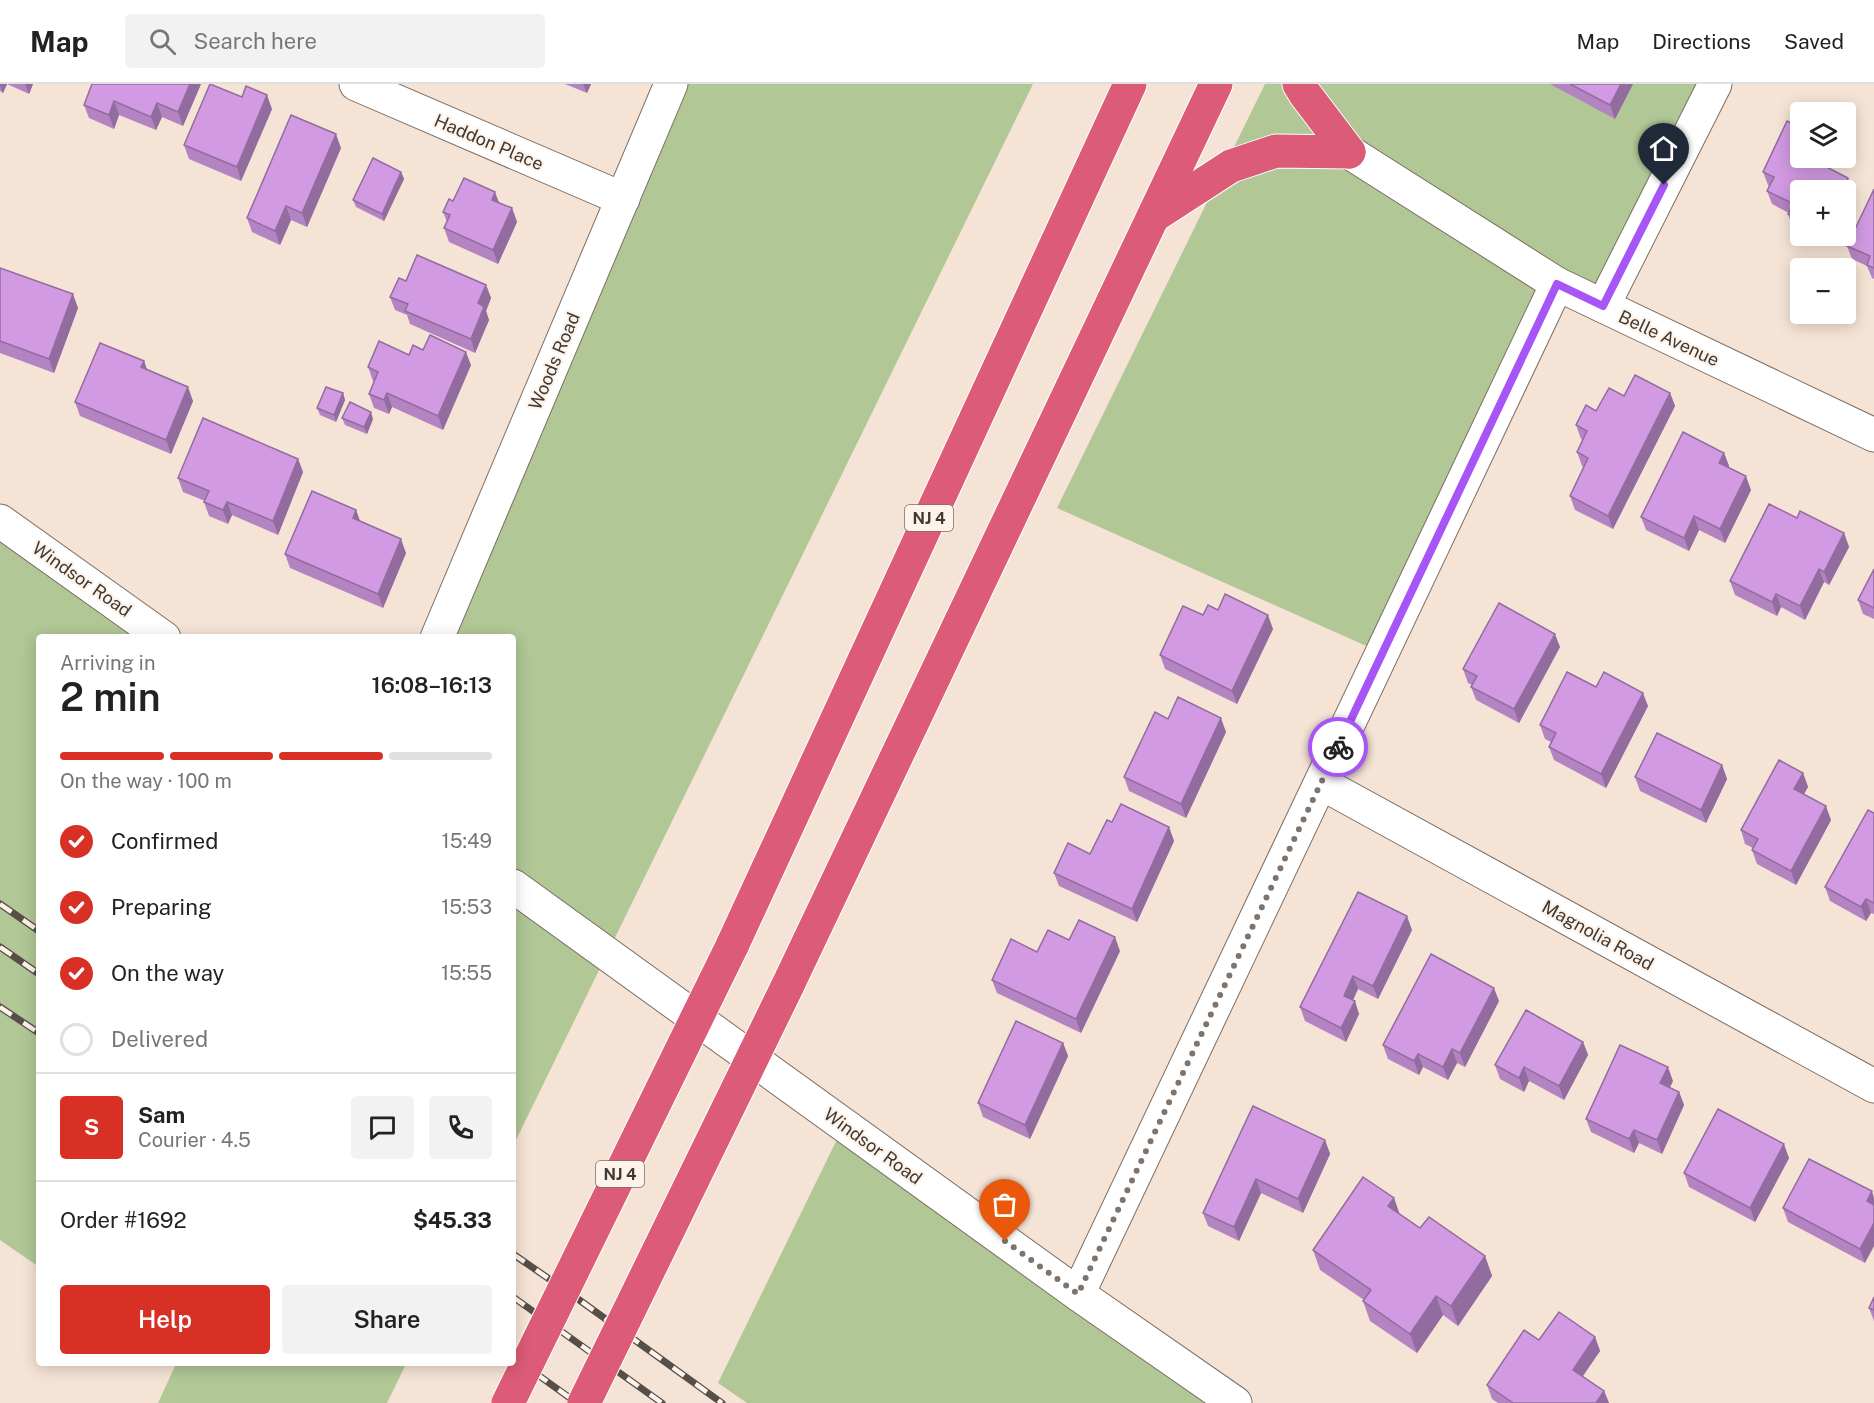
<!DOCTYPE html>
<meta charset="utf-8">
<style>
:root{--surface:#fff;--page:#f2f2f2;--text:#222;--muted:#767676;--line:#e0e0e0;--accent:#d93025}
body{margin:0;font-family:"Public Sans",sans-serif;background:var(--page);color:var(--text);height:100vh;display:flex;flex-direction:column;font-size:22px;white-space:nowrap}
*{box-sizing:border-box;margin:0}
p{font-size:20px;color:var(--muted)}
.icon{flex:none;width:33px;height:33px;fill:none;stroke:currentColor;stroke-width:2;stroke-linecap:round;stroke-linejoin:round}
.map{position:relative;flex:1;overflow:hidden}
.side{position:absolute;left:36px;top:550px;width:480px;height:732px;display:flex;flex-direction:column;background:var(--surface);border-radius:6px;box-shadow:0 3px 15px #0003}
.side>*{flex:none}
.buttons{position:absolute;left:1790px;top:18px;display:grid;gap:12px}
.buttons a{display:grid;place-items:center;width:66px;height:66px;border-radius:6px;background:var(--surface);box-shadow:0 3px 15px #0003;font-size:30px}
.pin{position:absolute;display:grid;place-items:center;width:51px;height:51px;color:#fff;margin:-62px -26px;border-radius:50% 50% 50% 0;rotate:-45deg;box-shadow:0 0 6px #0007}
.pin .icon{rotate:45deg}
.courier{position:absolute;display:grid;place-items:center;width:60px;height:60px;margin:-30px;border:4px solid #a855f7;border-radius:50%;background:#fff;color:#222;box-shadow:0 2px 8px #0007}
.head em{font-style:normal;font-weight:600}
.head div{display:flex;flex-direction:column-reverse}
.head{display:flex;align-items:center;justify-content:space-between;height:102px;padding:0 24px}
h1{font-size:39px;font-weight:600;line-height:45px}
.bar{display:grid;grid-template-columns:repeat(4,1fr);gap:9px 6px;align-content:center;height:72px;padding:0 24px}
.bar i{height:8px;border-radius:4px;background:var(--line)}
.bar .active{background:var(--accent)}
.bar p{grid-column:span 4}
.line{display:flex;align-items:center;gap:15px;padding:0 24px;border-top:2px solid var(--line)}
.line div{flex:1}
.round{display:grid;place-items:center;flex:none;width:63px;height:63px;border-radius:6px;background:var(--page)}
ol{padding:0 24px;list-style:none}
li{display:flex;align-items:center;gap:18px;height:66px}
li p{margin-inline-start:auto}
li .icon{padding:6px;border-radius:50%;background:var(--accent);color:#fff;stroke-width:4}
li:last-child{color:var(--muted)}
li i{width:33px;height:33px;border:3px solid var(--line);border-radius:50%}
.primary-button{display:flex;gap:12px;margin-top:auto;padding:12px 24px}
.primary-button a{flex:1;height:69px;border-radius:6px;background:var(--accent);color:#fff;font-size:24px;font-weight:600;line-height:69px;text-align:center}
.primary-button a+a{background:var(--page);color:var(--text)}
header{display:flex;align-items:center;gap:36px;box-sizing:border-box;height:84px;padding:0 30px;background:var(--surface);border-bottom:2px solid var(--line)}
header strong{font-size:28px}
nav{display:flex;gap:33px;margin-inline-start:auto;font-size:21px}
.search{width:420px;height:54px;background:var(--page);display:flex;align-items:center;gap:15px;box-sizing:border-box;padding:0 21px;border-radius:6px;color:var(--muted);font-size:22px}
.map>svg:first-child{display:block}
</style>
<header>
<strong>Map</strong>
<div class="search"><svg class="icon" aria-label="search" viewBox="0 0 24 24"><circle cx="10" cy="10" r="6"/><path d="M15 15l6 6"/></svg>Search here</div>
<nav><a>Map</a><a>Directions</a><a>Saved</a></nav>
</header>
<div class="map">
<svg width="1874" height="1319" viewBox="0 0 1874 1319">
<rect width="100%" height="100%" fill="#f5e4d6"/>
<g fill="#b1c796">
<polygon points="671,0 1033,0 513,1062 513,554 437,554"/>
<polygon points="1265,0 1715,0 1603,222 1557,200 1382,569 1057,424"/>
<polygon points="0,437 164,553 39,554 39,1183 0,1156"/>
<polygon points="844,1041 1235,1319 747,1319 718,1299"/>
<polygon points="176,1280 406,1280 387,1319 158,1319"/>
</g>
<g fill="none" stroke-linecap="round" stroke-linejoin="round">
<defs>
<g id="minor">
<polyline points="356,0 623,115"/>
<polyline points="1349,68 1557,200 1874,351"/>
<polyline points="1603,222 1715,0"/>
<polyline points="0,437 164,554"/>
<polyline points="437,554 671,0"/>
<polyline points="1321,699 1874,1002"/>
<polyline points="513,802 1078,1210 1235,1319"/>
<polyline points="1078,1210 1557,200"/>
</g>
<g id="highway">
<polyline points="1299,0 1305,10 1349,68"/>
<polyline points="1154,132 1231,82 1276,67 1349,68"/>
<polyline points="732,862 1130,0"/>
<polyline points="787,903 1216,0"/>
</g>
</defs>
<use href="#minor" stroke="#7d6e62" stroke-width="35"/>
<use href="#highway" stroke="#fff" stroke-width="35"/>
<use href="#minor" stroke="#fff" stroke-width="33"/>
<use href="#highway" stroke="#dc5b77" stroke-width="33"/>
<defs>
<g id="rail">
<polyline points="0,820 39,847"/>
<polyline points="0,863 39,890"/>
<polyline points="0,923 39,949"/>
<polyline points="513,1170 571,1210 722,1319"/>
<polyline points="513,1213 662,1319"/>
<polyline points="513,1273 577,1319"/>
</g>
</defs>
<use href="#rail" stroke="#574e48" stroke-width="7"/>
<use href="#rail" stroke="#fdf3ea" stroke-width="4.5" stroke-dasharray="14" stroke-linecap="butt"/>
<defs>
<g id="highway-bridge">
<polyline points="508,1319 732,862"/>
<polyline points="584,1319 787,903"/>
</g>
</defs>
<use href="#highway-bridge" stroke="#fff" stroke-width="35" stroke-linecap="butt"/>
<use href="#highway-bridge" stroke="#dc5b77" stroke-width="33"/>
</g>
<g fill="#b484c2">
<polygon points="0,0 33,0 29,10 7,0 3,9 0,7"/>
<polygon points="201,0 183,42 162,33 156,46 119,31 114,45 89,34 84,21"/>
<polygon points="565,0 591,0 587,9"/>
<polygon points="1550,0 1633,0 1615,35"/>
<polygon points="242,13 272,25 241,97 189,75 184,61"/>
<polygon points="341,64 307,143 291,136 280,161 252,148 247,134"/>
<polygon points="1800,74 1831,74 1826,83 1853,108 1800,106 1800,147 1793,144 1788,130 1789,129 1772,120 1767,107 1769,102 1768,101 1763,88"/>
<polygon points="401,88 404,95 384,137 356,123 353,116"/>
<polygon points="1874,105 1874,195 1872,194 1867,182 1852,175 1847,162"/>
<polygon points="453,117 499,119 512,124 517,138 498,180 449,158 444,144 447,138 443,128"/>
<polygon points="1808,152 1832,152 1827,161"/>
<polygon points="0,184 78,224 54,289 0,269"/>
<polygon points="406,197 486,201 491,214 486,227 489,236 475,269 410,240 407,231 395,226 390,213"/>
<polygon points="423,266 471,281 443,346 392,323 389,330 374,324 369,310 374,297 373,297 368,283"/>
<polygon points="144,277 147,286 193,317 171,370 80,332 75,318"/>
<polygon points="343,309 345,316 336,338 320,331 317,324"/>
<polygon points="1670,309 1675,322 1613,445 1575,426 1570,412 1584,383 1582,382 1577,368 1583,356 1581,355 1576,341 1596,327 1624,312"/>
<polygon points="342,334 373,335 367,350 345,341"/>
<polygon points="1724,369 1729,382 1729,384 1751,406 1725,459 1699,446 1689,467 1646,446 1641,433"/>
<polygon points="298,375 303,388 278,451 232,431 228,440 209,432 204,418 205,417 183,408 178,394"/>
<polygon points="356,426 360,437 406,469 383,524 290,484 285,470"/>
<polygon points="1797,434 1844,449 1849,463 1829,501 1824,498 1805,536 1781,523 1777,532 1735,511 1730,497"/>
<polygon points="1874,485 1874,535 1863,530 1858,516"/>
<polygon points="1218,526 1273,545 1237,620 1165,585 1160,571"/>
<polygon points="1560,563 1519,639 1476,616 1471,603 1472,601 1468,599 1463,585"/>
<polygon points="1596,603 1648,622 1606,704 1554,676 1549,663 1551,658 1545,655 1540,641"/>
<polygon points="1168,635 1226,648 1186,734 1129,707 1124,693"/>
<polygon points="1722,681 1727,695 1706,739 1640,707 1635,693"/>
<polygon points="1803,689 1808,703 1804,710 1831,736 1796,801 1757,780 1752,766 1753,764 1745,760 1741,746"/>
<polygon points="1874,729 1874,830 1871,829 1866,837 1830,817 1825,803"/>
<polygon points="1112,738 1169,743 1174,757 1137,838 1059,802 1054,789 1090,770"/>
<polygon points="1412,846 1378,915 1358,905 1353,916 1359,930 1346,958 1305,937 1300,923"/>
<polygon points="1069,856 1120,867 1081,949 997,909 992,896 1037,868"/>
<polygon points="1499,917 1465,983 1457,979 1448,996 1423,983 1419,991 1388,975 1383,961"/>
<polygon points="1583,958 1588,971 1564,1016 1529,997 1524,1008 1500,995 1495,981"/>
<polygon points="1063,959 1068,972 1030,1055 983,1033 978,1019"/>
<polygon points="1673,997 1670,1003 1679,1008 1684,1021 1662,1070 1639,1059 1634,1069 1591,1048 1586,1035"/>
<polygon points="1253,1022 1325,1056 1330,1070 1303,1129 1261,1109 1239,1157 1208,1142 1203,1129"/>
<polygon points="1789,1074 1755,1138 1689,1103 1684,1089"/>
<polygon points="1872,1107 1865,1179 1788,1138 1783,1124"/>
<polygon points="1394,1114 1399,1129 1420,1144 1485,1172 1492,1192 1458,1242 1443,1231 1417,1269 1370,1237 1363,1217 1364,1216 1320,1186 1313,1166"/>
<polygon points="1874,1213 1874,1237 1869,1224"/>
<polygon points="1595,1253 1600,1267 1583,1292 1604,1307 1609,1319 1498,1319 1492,1315 1487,1301 1539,1256"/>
</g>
<g fill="#926c9e">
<polygon points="0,0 7,0 3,9 0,1"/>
<polygon points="25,0 33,0 29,10"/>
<polygon points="190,0 201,0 183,42 178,28"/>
<polygon points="583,0 591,0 587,9"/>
<polygon points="1621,0 1633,0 1615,35 1610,21"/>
<polygon points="267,11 272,25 241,97 237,83"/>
<polygon points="114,17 119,31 114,45 109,31"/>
<polygon points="157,19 162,33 156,46 151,33"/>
<polygon points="336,50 341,64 307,143 302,129"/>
<polygon points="1820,74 1831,74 1822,92 1817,78"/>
<polygon points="401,88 404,95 384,137 382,130"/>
<polygon points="1848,94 1853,108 1845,125 1845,106 1842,106"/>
<polygon points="495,108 500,121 492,116"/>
<polygon points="286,122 291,136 280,161 275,147"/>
<polygon points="512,124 517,138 498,180 493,166"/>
<polygon points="1824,152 1832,152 1827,161"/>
<polygon points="486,201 491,214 486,227 489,236 475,269 471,255 478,219"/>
<polygon points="73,210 78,224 54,289 49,275"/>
<polygon points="466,268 471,281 443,346 438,332"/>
<polygon points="144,277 149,291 141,283"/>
<polygon points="188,303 193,317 171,370 166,356"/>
<polygon points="343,309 345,316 336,338 334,331"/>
<polygon points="387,309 392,323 389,330 384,316"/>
<polygon points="1670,309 1675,322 1613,445 1608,432"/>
<polygon points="371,328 373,335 367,350 364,343"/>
<polygon points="1724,369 1729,382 1724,393 1719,379"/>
<polygon points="298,375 303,388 278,451 273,437"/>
<polygon points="1746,392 1751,406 1725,459 1720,445"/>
<polygon points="227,418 232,431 228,440 223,426"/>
<polygon points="356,426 361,440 353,434"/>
<polygon points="1694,432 1699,446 1689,467 1684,454"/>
<polygon points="1844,449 1849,463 1829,501 1824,488"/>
<polygon points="401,455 406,469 383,524 378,510"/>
<polygon points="1819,485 1824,498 1805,536 1800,522"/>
<polygon points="1776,510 1781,523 1777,532 1772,518"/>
<polygon points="1268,531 1273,545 1237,620 1232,607"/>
<polygon points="1555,550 1560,563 1519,639 1514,625"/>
<polygon points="1643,609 1648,622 1606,704 1601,690"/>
<polygon points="1221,634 1226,648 1186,734 1181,720"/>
<polygon points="1722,681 1727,695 1706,739 1701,726"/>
<polygon points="1803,689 1808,703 1799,718 1794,705"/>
<polygon points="1826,722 1831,736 1796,801 1791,787"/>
<polygon points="1169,743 1174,757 1137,838 1132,825"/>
<polygon points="1866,815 1871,829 1866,837 1861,823"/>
<polygon points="1407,832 1412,846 1378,915 1373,902"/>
<polygon points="1115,853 1120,867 1081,949 1076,935"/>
<polygon points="1353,892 1358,905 1349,925 1344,912"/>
<polygon points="1494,904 1499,917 1465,983 1460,969"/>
<polygon points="1355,917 1359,930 1346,958 1341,944"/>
<polygon points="1583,958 1588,971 1564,1016 1559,1002"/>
<polygon points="1063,959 1068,972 1030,1055 1025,1041"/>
<polygon points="1452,965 1457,979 1448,996 1443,983"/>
<polygon points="1418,970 1423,983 1419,991 1414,977"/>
<polygon points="1524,983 1529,997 1524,1008 1519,994"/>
<polygon points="1668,983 1673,997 1665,1013 1660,999"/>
<polygon points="1679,1008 1684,1021 1662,1070 1657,1056"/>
<polygon points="1634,1046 1639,1059 1634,1069 1629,1055"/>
<polygon points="1325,1056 1330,1070 1303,1129 1298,1115"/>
<polygon points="1784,1060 1789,1074 1755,1138 1750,1124"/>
<polygon points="1256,1095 1261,1109 1239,1157 1234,1143"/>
<polygon points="1872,1107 1874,1114 1874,1126 1867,1117"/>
<polygon points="1394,1114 1401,1134 1388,1122"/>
<polygon points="1874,1139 1874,1162 1865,1179 1860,1165"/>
<polygon points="1485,1172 1492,1192 1458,1242 1451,1222"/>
<polygon points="1436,1212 1443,1231 1417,1269 1410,1250"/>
<polygon points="1595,1253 1600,1267 1578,1299 1573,1286"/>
<polygon points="1604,1307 1609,1319 1596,1319"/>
</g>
<g fill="#d19ae2" stroke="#926c9e" stroke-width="1.5">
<polygon points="92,0 190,0 178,28 157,19 151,33 114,17 109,31 84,21"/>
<polygon points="210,0 242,13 246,2 267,11 237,83 184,61"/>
<polygon points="1570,0 1621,0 1610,21"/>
<polygon points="291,31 336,50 302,129 286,122 275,147 247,134"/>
<polygon points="1787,37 1800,44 1800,74 1820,74 1817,78 1848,94 1842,106 1800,106 1800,136 1788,130 1794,120 1767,107 1774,93 1763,88"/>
<polygon points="373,74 401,88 382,130 353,116"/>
<polygon points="464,94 495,108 492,116 512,124 493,166 444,144 450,131 443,128 449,115 453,117"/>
<polygon points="1874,105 1874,184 1867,181 1870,172 1847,162"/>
<polygon points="417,171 486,201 478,219 484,223 471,255 405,227 408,220 390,213 399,194 406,197"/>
<polygon points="0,184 73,210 49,275 0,257"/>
<polygon points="430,251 466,268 438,332 387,309 384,316 369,310 378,288 368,283 379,257 409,271 413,261 423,266"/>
<polygon points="100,259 144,277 141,283 188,303 166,356 75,318"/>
<polygon points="1635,291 1670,309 1608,432 1570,412 1588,374 1577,368 1587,347 1576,341 1586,321 1596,327 1609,304 1624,312"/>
<polygon points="326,303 343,309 334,331 317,324"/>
<polygon points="350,318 371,328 364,343 342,334"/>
<polygon points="203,334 298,375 273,437 227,418 223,426 204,418 209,407 178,394"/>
<polygon points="1683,348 1724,369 1719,379 1746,392 1720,445 1694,432 1684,454 1641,433"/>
<polygon points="312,407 356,426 353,434 401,455 378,510 285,470"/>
<polygon points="1769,420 1797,434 1800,427 1844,449 1824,488 1819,485 1800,522 1776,510 1772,518 1730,497"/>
<polygon points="1874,485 1874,524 1858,516"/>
<polygon points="1225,510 1268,531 1232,607 1160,571 1183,522 1203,531 1208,521 1218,526"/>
<polygon points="1499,519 1555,550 1514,625 1471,603 1477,592 1463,585"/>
<polygon points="1567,588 1596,603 1604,588 1643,609 1601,690 1549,663 1556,649 1540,641"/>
<polygon points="1178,613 1221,634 1181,720 1124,693 1155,628 1168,635"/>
<polygon points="1657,649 1722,681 1701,726 1635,693"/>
<polygon points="1779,676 1803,689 1794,705 1826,722 1791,787 1752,766 1758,755 1741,746"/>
<polygon points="1121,720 1169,743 1132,825 1054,789 1068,759 1090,770 1107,736 1112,738"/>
<polygon points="1868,726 1874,729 1874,819 1866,815 1861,823 1825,803"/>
<polygon points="1358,808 1407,832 1373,902 1353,892 1344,912 1355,917 1341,944 1300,923"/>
<polygon points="1079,836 1115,853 1076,935 992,896 1011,855 1037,868 1048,846 1069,856"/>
<polygon points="1431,870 1494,904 1460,969 1452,965 1443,983 1418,970 1414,977 1383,961"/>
<polygon points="1526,926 1583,958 1559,1002 1524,983 1519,994 1495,981"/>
<polygon points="1016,937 1063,959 1025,1041 978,1019"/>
<polygon points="1620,961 1668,983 1660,999 1679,1008 1657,1056 1634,1046 1629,1055 1586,1035"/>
<polygon points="1253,1022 1325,1056 1298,1115 1256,1095 1234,1143 1203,1129"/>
<polygon points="1718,1025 1784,1060 1750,1124 1684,1089"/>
<polygon points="1809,1075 1872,1107 1867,1117 1874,1121 1874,1139 1860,1165 1783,1124"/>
<polygon points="1363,1093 1394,1114 1388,1122 1420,1144 1429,1133 1485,1172 1451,1222 1436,1212 1410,1250 1363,1217 1371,1206 1313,1166"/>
<polygon points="1874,1213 1874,1226 1869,1224"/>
<polygon points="1559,1228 1595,1253 1573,1286 1604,1307 1596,1319 1513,1319 1487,1301 1524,1246 1539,1256"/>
</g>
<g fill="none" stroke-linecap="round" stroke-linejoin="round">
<polyline stroke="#7f746c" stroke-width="6" stroke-dasharray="0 10.8" points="1005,1157 1078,1210 1338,663"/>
<polyline stroke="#a855f7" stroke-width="8" points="1338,663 1557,200 1603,222 1664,101"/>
</g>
<g text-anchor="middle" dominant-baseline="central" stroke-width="4.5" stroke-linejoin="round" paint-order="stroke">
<g fill="#fdf3ea" stroke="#78706a" stroke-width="1.5">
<rect x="905" y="421" width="48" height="26" rx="4.5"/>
<rect x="596" y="1077" width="48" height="26" rx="4.5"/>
</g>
<g font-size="16" font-weight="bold" fill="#3f3833">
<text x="929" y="434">NJ 4</text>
<text x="620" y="1090">NJ 4</text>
</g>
<g font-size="18" fill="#3f3833" stroke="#fdf3ea">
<text transform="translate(489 58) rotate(23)">Haddon Place</text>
<text transform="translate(1669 254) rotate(25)">Belle Avenue</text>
<text transform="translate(554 277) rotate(-67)">Woods Road</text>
<text transform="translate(82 495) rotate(35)">Windsor Road</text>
<text transform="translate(1598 851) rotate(29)">Magnolia Road</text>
<text transform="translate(873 1062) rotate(36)">Windsor Road</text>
</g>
</g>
</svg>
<div class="buttons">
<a><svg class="icon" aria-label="layers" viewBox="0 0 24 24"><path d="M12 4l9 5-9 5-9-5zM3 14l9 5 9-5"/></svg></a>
<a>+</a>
<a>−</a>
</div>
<div class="pin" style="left:1005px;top:1157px;background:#ea580c"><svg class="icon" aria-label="bag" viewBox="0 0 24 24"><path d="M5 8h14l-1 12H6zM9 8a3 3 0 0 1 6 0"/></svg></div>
<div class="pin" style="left:1664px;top:101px;background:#1f2937"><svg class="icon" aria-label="home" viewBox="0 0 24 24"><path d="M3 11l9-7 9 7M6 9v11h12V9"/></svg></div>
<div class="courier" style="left:1338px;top:663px"><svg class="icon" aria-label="bike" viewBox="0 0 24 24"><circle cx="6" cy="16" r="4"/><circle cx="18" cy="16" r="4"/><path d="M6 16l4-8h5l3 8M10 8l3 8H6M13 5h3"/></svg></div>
<section class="side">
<div class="head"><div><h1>2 min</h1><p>Arriving in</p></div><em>16:08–16:13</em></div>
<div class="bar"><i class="active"></i><i class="active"></i><i class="active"></i><i></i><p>On the way · 100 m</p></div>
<ol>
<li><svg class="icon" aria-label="check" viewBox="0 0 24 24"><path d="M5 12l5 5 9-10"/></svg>Confirmed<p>15:49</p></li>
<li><svg class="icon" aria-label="check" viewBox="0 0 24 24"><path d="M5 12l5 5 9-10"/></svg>Preparing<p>15:53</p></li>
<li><svg class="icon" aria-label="check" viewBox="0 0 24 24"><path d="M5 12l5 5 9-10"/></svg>On the way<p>15:55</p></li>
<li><i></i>Delivered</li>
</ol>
<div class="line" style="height:108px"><b class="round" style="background:var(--accent);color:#fff">S</b><div><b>Sam</b><p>Courier · 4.5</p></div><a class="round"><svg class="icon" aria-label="chat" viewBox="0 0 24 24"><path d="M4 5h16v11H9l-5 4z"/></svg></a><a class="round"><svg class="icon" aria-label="phone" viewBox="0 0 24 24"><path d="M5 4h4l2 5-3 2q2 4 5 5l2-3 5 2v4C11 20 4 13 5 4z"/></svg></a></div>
<div class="line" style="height:78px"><div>Order #1692</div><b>$45.33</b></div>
<div class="primary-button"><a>Help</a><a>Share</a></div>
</section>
</div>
